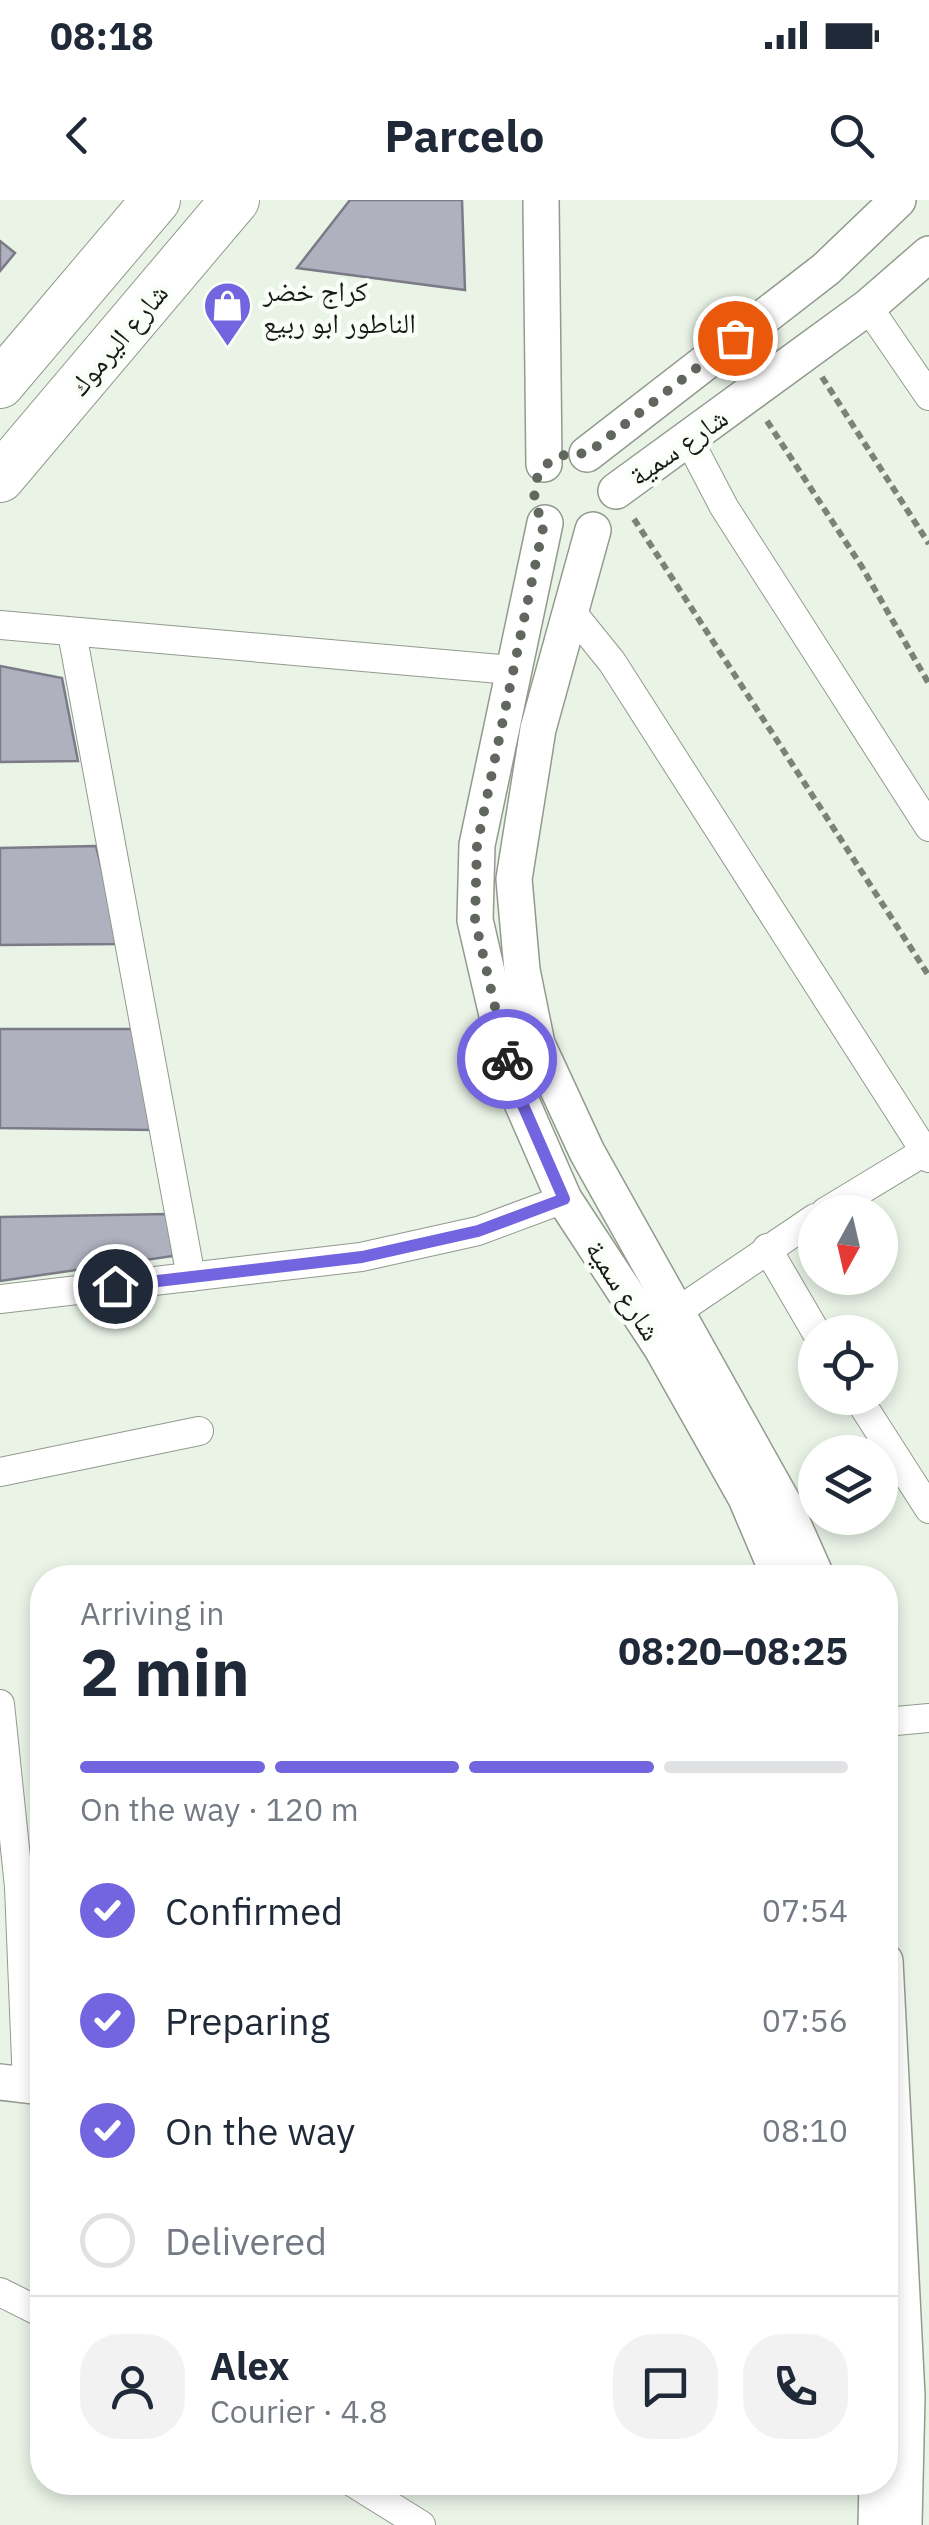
<!DOCTYPE html>
<meta charset="utf-8">
<style>
:root{--surface:#fff;--page:#f2f2f3;--text:#1f2937;--muted:#747a83;--line:#e0e1e3;--accent:#7265df}
body{margin:0;font-family:"IBM Plex Sans","Noto Naskh Arabic",sans-serif;background:var(--page);color:var(--text);height:100vh;display:flex;flex-direction:column;font-size:38px;white-space:nowrap}
*{box-sizing:border-box;margin:0}
p{font-size:32px;color:var(--muted)}
.icon{flex:none;width:55px;height:55px;fill:none;stroke:currentColor;stroke-width:2;stroke-linecap:round;stroke-linejoin:round}
.map{position:relative;flex:1;overflow:hidden}
.panel{position:absolute;left:30px;top:1365px;width:868px;height:930px;display:flex;flex-direction:column;background:var(--surface);border-radius:40px;box-shadow:0 5px 15px #0003}
.panel>*{flex:none}
.needle{width:65px;rotate:188deg}
.fabs{position:absolute;left:798px;top:995px;display:grid;gap:20px}
.fabs a{display:grid;place-items:center;width:100px;height:100px;border-radius:50%;background:var(--surface);box-shadow:0 5px 15px #0003;font-size:50px}
.pin{position:absolute;display:grid;place-items:center;width:85px;height:85px;color:#fff;margin:-42px;border:5px solid #fff;border-radius:50%;box-shadow:0 2px 10px #0007}
.courier{position:absolute;display:grid;place-items:center;width:100px;height:100px;margin:-50px;border:8px solid #7265df;border-radius:50%;background:#fff;color:#222;box-shadow:0 2px 12px #0007}
.head em{font-style:normal;font-weight:700}
.head div{display:flex;flex-direction:column-reverse}
.head{display:flex;align-items:center;justify-content:space-between;height:170px;padding:0 50px}
h1{font-size:65px;font-weight:700;line-height:75px}
.bar{display:grid;grid-template-columns:repeat(4,1fr);gap:15px 10px;align-content:center;height:120px;padding:0 50px}
.bar i{height:12px;border-radius:8px;background:var(--line)}
.bar .selected{background:var(--accent)}
.bar p{grid-column:span 4}
.line{display:flex;align-items:center;gap:25px;padding:0 50px;border-top:2px solid var(--line)}
.line div{flex:1}
.round{display:grid;place-items:center;flex:none;width:105px;height:105px;border-radius:40px;background:var(--page)}
ol{padding:0 50px;list-style:none}
li{display:flex;align-items:center;gap:30px;height:110px}
li p{margin-inline-start:auto}
li .icon{padding:10px;border-radius:50%;background:var(--accent);color:#fff;stroke-width:4}
li:last-child{color:var(--muted)}
li i{width:55px;height:55px;border:5px solid var(--line);border-radius:50%}
.status{display:flex;justify-content:space-between;align-items:center;height:70px;padding:0 50px;background:var(--surface);direction:ltr}
.status svg{height:28px;fill:currentColor}
header{display:flex;justify-content:space-between;align-items:center;height:130px;padding:0 50px;background:var(--surface);font-size:45px;font-weight:700}
.map>svg:first-child{display:block}
</style>
<div class="status"><b>08:18</b><svg viewBox="0 0 49 12"><path d="M0 12V9h3v3zM5 12V6h3v6zM10 12V3h3v9zM15 12V0h3v12zM26 1h20v11H26zM47 4h2v5h-2z"/></svg></div>
<header><svg class="icon" aria-label="back" viewBox="0 0 24 24"><path d="M15 5l-7 7 7 7"/></svg>Parcelo<svg class="icon" aria-label="search" viewBox="0 0 24 24"><circle cx="10" cy="10" r="6"/><path d="M15 15l6 6"/></svg></header>
<div class="map">
<svg width="929" height="2325" viewBox="0 0 929 2325">
<rect width="100%" height="100%" fill="#e9f3e6"/>
<g fill="#b0b1bf" stroke="#7b7b88" stroke-width="2.5">
<polygon points="350,0 462,0 465,90 297,68"/>
<polygon points="0,41 15,53 0,71"/>
<polygon points="0,466 62,478 78,561 0,562"/>
<polygon points="96,646 120,744 0,745 0,648"/>
<polygon points="0,829 134,829 154,930 0,928"/>
<polygon points="169,1014 173,1056 0,1081 0,1017"/>
</g>
<g fill="none" stroke-linecap="round" stroke-linejoin="round">
<defs>
<g id="minor">
<polyline points="868,107 929,196"/>
<polyline points="689,240 724,307 929,627"/>
<polyline points="570,410 612,462 929,958"/>
<polyline points="0,425 511,470"/>
<polyline points="72,433 191,1077"/>
<polyline points="825,1012 929,949"/>
<polyline points="767,1048 816,1132"/>
<polyline points="0,1099 361,1057 478,1031 564,999"/>
<polyline points="678,1111 815,1018"/>
<polyline points="858,1198 929,1309"/>
<polyline points="0,1272 199,1231"/>
<polyline points="0,1504 19,1687 27,1885"/>
<polyline points="885,1522 929,1518"/>
<polyline points="0,2092 42,2113"/>
<polyline points="352,2282 421,2325"/>
</g>
<g id="tertiary">
<polyline points="541,0 544,264"/>
<polyline points="587,254 826,69 898,0"/>
<polyline points="616,291 868,107 929,54"/>
<polyline points="545,323 477,645 475,720 512,880 564,999 661,1147 746,1298 780,1378"/>
<polyline points="593,330 538,529 514,679 522,770 537,844 587,952 785,1306 817,1378"/>
<polyline points="885,1761 907,2196 904,2325"/>
<polyline points="0,1882 42,1887"/>
<polyline points="876,2325 877,2282"/>
</g>
<g id="trunk">
<polyline points="0,184 156,0"/>
<polyline points="0,278 235,0"/>
</g>
</defs>
<use href="#minor" stroke="#929a8e" stroke-width="30"/>
<use href="#tertiary" stroke="#929a8e" stroke-width="38"/>
<use href="#trunk" stroke="#929a8e" stroke-width="50"/>
<g stroke="#7b827a" stroke-width="6" stroke-dasharray="8 5" stroke-linecap="butt">
<polyline points="822,177 929,344"/>
<polyline points="767,221 862,367 929,484"/>
<polyline points="634,319 929,776"/>
</g>
<use href="#minor" stroke="#fff" stroke-width="28"/>
<use href="#tertiary" stroke="#fff" stroke-width="35"/>
<use href="#trunk" stroke="#fff" stroke-width="48"/>
</g>
<g fill="none" stroke-linecap="round" stroke-linejoin="round">
<path stroke="#61675f" stroke-width="10" stroke-dasharray="0 18" d="M507 859 475 720 477 645 544 323C520 286 543 248 587 254L735 138"/>
<polyline stroke="#7265df" stroke-width="12" points="115,1086 362,1057 478,1031 564,999 512,880 507,859"/>
</g>
<defs>
<symbol id="shop-pin" viewBox="-11 -11 22 30"><path d="M0 17L-7.5 6A9.5 9.5 0 1 1 7.5 6Z" fill="#7265df" stroke="#f9fff7"/><path d="M-5-2.5h2.3a2.7 3.5 0 0 1 5.4 0H5L5.5 6h-11ZM-1.5-2.5h3a1.5 2.3 0 0 0-3 0Z" fill="#fff"/></symbol>
</defs>
<g fill-rule="evenodd">
<use href="#shop-pin" x="200" y="78" width="55" height="75"/>
</g>
<g text-anchor="middle" dominant-baseline="central" stroke-width="9" stroke-linejoin="round" paint-order="stroke">
<g font-size="28" fill="#181b17" stroke="#f9fff7" text-anchor="start">
<text x="263" y="90">كراج خضر<tspan x="263" dy="32">الناطور ابو ربيع</tspan></text>
</g>
<g font-size="28" fill="#181b17" stroke="#f9fff7">
<text transform="translate(118 139) rotate(-50)">شارع اليرموك</text>
<text transform="translate(678 246) rotate(-35)">شارع سمية</text>
<text transform="translate(624 1090) rotate(57)">شارع سمية</text>
</g>
</g>
</svg>
<div class="fabs">
<a><svg class="needle" viewBox="-14 -14 28 28"><path d="M0-13l5 13h-10z" fill="#e53935"/><path d="M0 13l5-13h-10z" fill="#747a83"/></svg></a>
<a><svg class="icon" aria-label="locate" viewBox="0 0 24 24"><circle cx="12" cy="12" r="6"/><path d="M12 2v4M12 18v4M2 12h4M18 12h4"/></svg></a>
<a><svg class="icon" aria-label="layers" viewBox="0 0 24 24"><path d="M12 4l9 5-9 5-9-5zM3 14l9 5 9-5"/></svg></a>
</div>
<div class="pin" style="left:735px;top:138px;background:#ea580c"><svg class="icon" aria-label="bag" viewBox="0 0 24 24"><path d="M5 8h14l-1 12H6zM9 8a3 3 0 0 1 6 0"/></svg></div>
<div class="pin" style="left:115px;top:1086px;background:#1f2937"><svg class="icon" aria-label="home" viewBox="0 0 24 24"><path d="M3 11l9-7 9 7M6 9v11h12V9"/></svg></div>
<div class="courier" style="left:507px;top:859px"><svg class="icon" aria-label="bike" viewBox="0 0 24 24"><circle cx="6" cy="16" r="4"/><circle cx="18" cy="16" r="4"/><path d="M6 16l4-8h5l3 8M10 8l3 8H6M13 5h3"/></svg></div>
<section class="panel">
<div class="head"><div><h1>2 min</h1><p>Arriving in</p></div><em>08:20–08:25</em></div>
<div class="bar"><i class="selected"></i><i class="selected"></i><i class="selected"></i><i></i><p>On the way · 120 m</p></div>
<ol>
<li><svg class="icon" aria-label="check" viewBox="0 0 24 24"><path d="M5 12l5 5 9-10"/></svg>Confirmed<p>07:54</p></li>
<li><svg class="icon" aria-label="check" viewBox="0 0 24 24"><path d="M5 12l5 5 9-10"/></svg>Preparing<p>07:56</p></li>
<li><svg class="icon" aria-label="check" viewBox="0 0 24 24"><path d="M5 12l5 5 9-10"/></svg>On the way<p>08:10</p></li>
<li><i></i>Delivered</li>
</ol>
<div class="line" style="height:180px"><a class="round"><svg class="icon" aria-label="person" viewBox="0 0 24 24"><circle cx="12" cy="8" r="4"/><path d="M4 21q1-7 8-7t8 7"/></svg></a><div><b>Alex</b><p>Courier · 4.8</p></div><a class="round"><svg class="icon" aria-label="chat" viewBox="0 0 24 24"><path d="M4 5h16v11H9l-5 4z"/></svg></a><a class="round"><svg class="icon" aria-label="phone" viewBox="0 0 24 24"><path d="M5 4h4l2 5-3 2q2 4 5 5l2-3 5 2v4C11 20 4 13 5 4z"/></svg></a></div>
</section>
</div>
